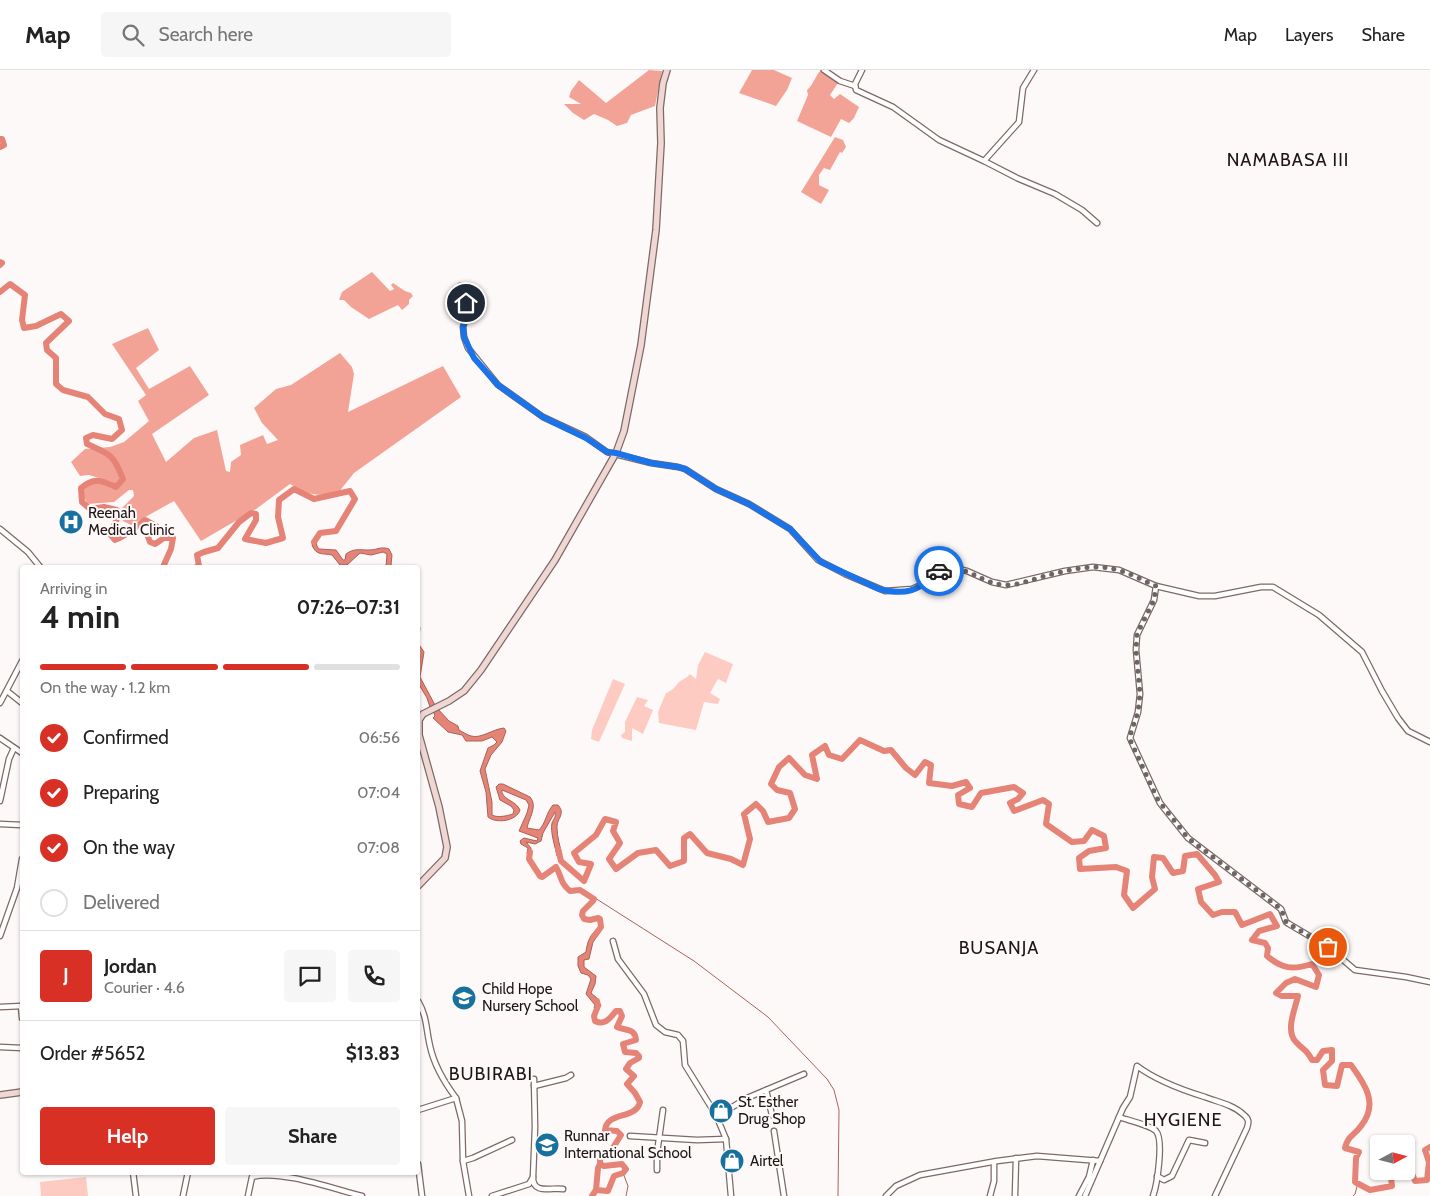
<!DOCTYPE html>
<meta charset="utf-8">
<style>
:root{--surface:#fff;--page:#f6f6f6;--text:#222;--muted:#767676;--line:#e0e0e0;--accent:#d93025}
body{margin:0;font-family:Cabin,sans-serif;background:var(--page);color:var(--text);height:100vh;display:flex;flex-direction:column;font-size:19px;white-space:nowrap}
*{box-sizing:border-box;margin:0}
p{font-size:16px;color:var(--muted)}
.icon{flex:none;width:28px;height:28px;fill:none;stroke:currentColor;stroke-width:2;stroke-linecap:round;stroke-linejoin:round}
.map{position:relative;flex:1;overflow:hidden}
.side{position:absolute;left:20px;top:495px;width:400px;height:610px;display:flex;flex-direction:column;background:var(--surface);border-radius:5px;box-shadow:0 1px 4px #0004}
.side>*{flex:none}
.needle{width:32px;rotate:83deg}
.tools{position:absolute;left:1370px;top:1065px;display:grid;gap:10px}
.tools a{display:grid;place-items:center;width:45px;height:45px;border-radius:5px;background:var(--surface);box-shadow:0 1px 4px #0004;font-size:25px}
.pin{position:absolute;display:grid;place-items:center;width:42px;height:42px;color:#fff;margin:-21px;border:2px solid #fff;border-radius:50%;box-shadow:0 1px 5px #0007}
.courier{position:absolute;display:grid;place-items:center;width:50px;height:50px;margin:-25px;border:4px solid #1a73e8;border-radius:50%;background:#fff;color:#222;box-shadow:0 1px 6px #0007}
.head em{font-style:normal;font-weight:700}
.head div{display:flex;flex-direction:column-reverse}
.head{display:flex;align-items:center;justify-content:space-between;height:85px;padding:0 20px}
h1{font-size:32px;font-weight:700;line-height:38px}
.bar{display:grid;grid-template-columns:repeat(4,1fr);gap:8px 5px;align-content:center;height:60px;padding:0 20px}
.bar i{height:6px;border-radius:4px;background:var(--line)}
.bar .on{background:var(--accent)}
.bar p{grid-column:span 4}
.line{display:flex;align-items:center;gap:12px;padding:0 20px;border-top:1px solid var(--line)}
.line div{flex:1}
.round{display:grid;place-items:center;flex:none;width:52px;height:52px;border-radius:5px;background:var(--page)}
ol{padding:0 20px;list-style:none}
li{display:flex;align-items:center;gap:15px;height:55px}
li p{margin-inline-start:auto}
li .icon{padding:5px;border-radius:50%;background:var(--accent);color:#fff;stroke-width:4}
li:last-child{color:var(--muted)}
li i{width:28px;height:28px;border:2px solid var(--line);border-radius:50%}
.action{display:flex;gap:10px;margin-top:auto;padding:10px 20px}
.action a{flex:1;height:58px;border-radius:5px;background:var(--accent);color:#fff;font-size:20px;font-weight:700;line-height:58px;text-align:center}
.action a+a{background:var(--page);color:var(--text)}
header{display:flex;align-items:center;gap:30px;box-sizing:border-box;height:70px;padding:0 25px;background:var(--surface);border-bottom:1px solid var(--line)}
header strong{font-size:24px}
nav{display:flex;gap:28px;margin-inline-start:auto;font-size:18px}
.search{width:350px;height:45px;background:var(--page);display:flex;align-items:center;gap:12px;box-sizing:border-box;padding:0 18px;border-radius:5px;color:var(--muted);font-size:19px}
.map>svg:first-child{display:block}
</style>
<header>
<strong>Map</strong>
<div class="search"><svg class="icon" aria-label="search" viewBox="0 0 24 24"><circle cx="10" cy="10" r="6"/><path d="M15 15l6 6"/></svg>Search here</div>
<nav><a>Map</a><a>Layers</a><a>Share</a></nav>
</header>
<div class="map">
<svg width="1430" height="1126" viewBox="0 0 1430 1126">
<rect width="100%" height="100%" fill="#fef9f9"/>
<g fill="#fecbc2">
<path d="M705 582 733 594 726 613 718 609 710 623 720 629 718 634 704 632 696 660 659 653 658 642 666 623C673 620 674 618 679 612 683 609 687 608 690 604L696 609 698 595Z"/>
<polygon points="613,609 625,614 599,672 591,669 592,660"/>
<polygon points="637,627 648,630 644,636 653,640 643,664 632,658 632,671 622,668 621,665 625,662 625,652"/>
<polygon points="86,1107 88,1126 41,1126 40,1112"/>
</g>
<g fill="#f3a396">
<polygon points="649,0 662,1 655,36 631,45 627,53 617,56 608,50 594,44 584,50 573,43 564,34 581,34 569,27 571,21 579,10 606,33"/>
<polygon points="752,0 774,0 792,8 787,20 776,36 739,23"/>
<path d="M821 0 838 13 830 25 834 29 840 24 859 37 854 48 849 53 841 49 831 67 797 51 808 25 807 20C814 14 815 6 821 0Z"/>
<polygon points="835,67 843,70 846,77 842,83 840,82 830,100 824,98 819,105 819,115 829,120 821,134 801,122"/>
<polygon points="372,202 390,221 394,219 391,215 393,213 405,221 411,223 413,226 409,230 409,234 402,240 398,235 369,249 351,237 344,230 339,230 342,222"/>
<path d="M148 258 159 280 136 298 149 319 190 296 209 325 152 364 166 392 194 368 217 360 226 401 230 402 231 392 241 385 240 375 263 365 267 374 278 370 262 353 254 338 276 319 291 315 340 283 352 297 354 304 348 342 443 296 461 327 354 403 338 423C314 426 311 426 290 414L256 439 201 471 174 431 131 455 123 451 120 440 134 426 133 420H129L114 432 88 434C78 421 84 415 99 412L112 416V412L89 405 80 406 71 392 85 379 110 377 124 372 149 351 138 331 146 325 112 274Z"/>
</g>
<g fill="#e58376" stroke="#a96259">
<path d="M317 464 319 466C316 471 315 474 319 479L336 480 343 490H345L346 484C354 478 360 480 369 480 377 480 381 476 389 479L392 485 391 495 394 497H401H386L387 484 383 482 371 485 360 483 347 495H340L332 485C323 483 316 486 312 475Z"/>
<polygon points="418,554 420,558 418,573 424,582 420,607 435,635 430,637 427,628 418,613 419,585 418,581"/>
<path d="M437 638 449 651 458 656 459 660C463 662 467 665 471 666 481 669 493 659 504 658L506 661 502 672 491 685 485 699 492 732V745C498 748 506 746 513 744L514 740 511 736 500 730 496 717 499 714H503L530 727C538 736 529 748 527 758L539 760C546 753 546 743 553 735H558C566 744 557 748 557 757 557 767 560 776 562 785L557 786C555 776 550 762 552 753 554 748 556 747 555 742L543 763 541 771 535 774 526 772 531 778 529 789 527 783 528 778 521 774 520 771 524 768 537 771 538 768 519 761 527 743 529 735 526 730 502 720V723C506 731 516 731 520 740 517 751 496 754 488 747L486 722 480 701 488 678 494 675 497 672 492 667 482 671H466L462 665 448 662 433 648 435 646 433 640Z"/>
<path d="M599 859 601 861 593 872 589 889 584 890V897L596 906 595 914 591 923 598 929 601 936 599 938H594L595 935 586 924 591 909 588 905 581 903 578 896V887L586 882C587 873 590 863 599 859Z"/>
</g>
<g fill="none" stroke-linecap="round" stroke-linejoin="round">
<g stroke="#a96259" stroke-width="1">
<polyline points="199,498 199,496"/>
<polyline points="594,829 595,828 694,891 768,947 827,1009 834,1020 839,1040 838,1126"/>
<polyline points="623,1103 628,1116 626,1126"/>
<polyline points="1353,1126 1355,1124 1358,1113"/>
</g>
<g stroke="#e58376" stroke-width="6">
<polyline points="0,69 2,69 4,75 0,77"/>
<polyline points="0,192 2,193 0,195"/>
<path d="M0 222 10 214 25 225 22 250 24 258 36 256 61 244 69 251 46 273 47 280 56 288V314L63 320 88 327 105 344 119 349 122 360 112 369 93 365 86 368 87 374C111 385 113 384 123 409L116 417C101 410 94 407 81 418L82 432 90 439 104 437 117 440V449L110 464 115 470C127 466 135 457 145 450L156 456 148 467 150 472 155 474 164 468H173L171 479 163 497 164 498"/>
<polyline points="194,498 199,496 197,485 204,482 218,478 239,452 251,443 256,444 256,450 245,469 266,473 283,468 278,447 279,430 294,419 314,429 350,421 355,429 336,461 320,463 314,472"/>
<path d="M558 779 561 791 584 811 591 794 579 792 574 783 596 765 605 749 616 752 613 761 620 773 609 789 616 799 638 783 656 780 670 796 684 791V768L690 764 707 783 731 789 743 795 750 769 744 744 756 734 763 741 768 752 789 748 795 739 790 723 777 720 771 714 779 697 789 688 805 705 817 709 812 685 825 676 829 685 842 689 860 670 884 681 891 680 906 698 915 705 925 692 931 695 929 713 952 716 966 712 970 718 958 725 959 734 972 737 981 723 1014 717 1023 723 1018 729 1010 733 1014 741 1043 730 1049 734 1046 754 1072 772 1084 771 1092 760 1104 766 1106 778 1089 781 1079 788 1080 799 1116 797 1127 801 1124 825 1133 838 1155 819 1152 807 1154 787 1163 788 1173 803 1183 801 1185 786 1197 784 1215 805 1219 812 1198 819 1201 832 1213 845 1222 842H1235L1242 855 1270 844 1277 856 1259 861 1252 870 1265 873 1268 878 1267 886C1282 899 1293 900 1312 894L1319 905 1316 917 1295 909 1286 913 1276 923 1282 926H1298C1295 939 1285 961 1296 972 1304 981 1306 978 1312 990H1317L1323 981 1332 980V991L1323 1000 1325 1015 1337 1016 1342 995H1351C1365 1014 1379 1034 1361 1056 1354 1066 1348 1065 1345 1078L1359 1082 1356 1088 1355 1112 1370 1120 1392 1116 1390 1101"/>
<path d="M530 782 529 789 540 806 542 807 556 797C562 807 560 813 570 821L580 820 594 829 593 831 583 841 582 845 584 849 590 850 598 848 600 849 601 857 594 866"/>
<polyline points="1406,1096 1409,1096 1415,1111 1427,1110 1429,1092 1425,1080 1430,1077"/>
<polyline points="596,1120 598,1098 600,1094"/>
<path d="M592 1126 596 1120 608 1121 614 1106 623 1103 626 1099 622 1094 604 1096 600 1094V1088L609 1084 621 1065 617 1061 605 1060C607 1041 636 1050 640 1032L635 1023 627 1014 634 1006 626 999 630 993 639 988V986L636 983 625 982 623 974 636 970C635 958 626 961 617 957L622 946 620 941H616C610 948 605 956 595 951L594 946 598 936 597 931"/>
</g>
<defs>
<g id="street">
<polyline points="824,0 840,11 855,16"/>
<polyline points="862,0 855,14 856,20 893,37 939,70 984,91 1019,52 1023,18 1034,0"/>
<polyline points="984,91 1017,108 1055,124 1082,140 1097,153"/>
<polyline points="460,216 466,233 466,248 463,257 464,267 468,278 498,315 543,347 586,367 607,382 651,393 678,397 685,399 716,419 749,434 790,459 818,490 845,504 885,521 912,519 921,515 934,502 952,498 967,501 992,512 1006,515 1065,501 1093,497 1119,500 1156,516 1199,526 1215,526 1261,517 1273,517 1319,545 1362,582 1382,621 1398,648 1408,661 1430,672"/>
<polyline points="0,459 28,482 41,498"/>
<polyline points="1156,516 1154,530 1137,565 1136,580 1140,624 1138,642 1130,668 1160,733 1188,768 1281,839 1286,852 1289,854 1328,877 1355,900 1406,907 1430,912"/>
<polyline points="7,621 22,633"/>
<polyline points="0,633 22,591"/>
<polyline points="0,668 22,683"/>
<polyline points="0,731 9,689 14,678"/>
<polyline points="0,754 22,755"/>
<polyline points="0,866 17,818 22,789"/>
<polyline points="613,871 618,889 644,924 656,955 665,962 678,965 683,971 685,995 716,1045 726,1069 731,1126"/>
<path d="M418 931C427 946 426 959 430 976 434 995 444 1012 456 1028"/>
<polyline points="21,936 22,948"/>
<polyline points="0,937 22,936"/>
<polyline points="0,977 22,978"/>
<polyline points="534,1016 566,1008 571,1005"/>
<polyline points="418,1040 456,1028 462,1051 463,1091 469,1126"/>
<polyline points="772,1045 766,1020 804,1004"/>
<polyline points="716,1047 747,1028 766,1020"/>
<path d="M1119 1047C1127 1050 1150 1055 1156 1061 1164 1070 1157 1115 1153 1126"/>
<polyline points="774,1061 784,1126"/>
<polyline points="630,1066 697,1070 726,1069"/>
<polyline points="463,1091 473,1088 512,1070"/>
<polyline points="418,1094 422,1126"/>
<polyline points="657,1100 657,1083 663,1040"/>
<polyline points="133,1102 136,1126"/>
<polyline points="1157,1106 1164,1110 1172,1106 1189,1070 1205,1073"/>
<path d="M533 1107C532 1125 553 1117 563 1119"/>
<polyline points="183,1126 188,1102"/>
<path d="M248 1126 252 1107C279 1099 334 1119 362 1126"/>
<polyline points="492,1126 529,1114 533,1107 535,1057 534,1009"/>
<polyline points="886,1126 896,1116 920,1105 997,1091 1037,1086 1100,1091"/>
<polyline points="990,1126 994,1111 994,1092"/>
<polyline points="1015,1126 1016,1088"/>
<polyline points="1079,1126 1089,1107 1093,1090"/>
<path d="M1085 1126 1123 1038 1130 1027 1137 996C1157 1011 1182 1020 1205 1027 1218 1032 1234 1035 1244 1045 1249 1049 1249 1052 1247 1058L1215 1126"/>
</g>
<g id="secondary">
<polyline points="418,816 445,788 447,777 439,737 419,665 419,650 423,644 449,631 464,621 481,600 555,490 616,383 624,361 641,275 656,160 661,73 660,38 663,13 667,0"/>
<polyline points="0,1025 22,1022"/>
</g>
</defs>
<use href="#street" stroke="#7e6965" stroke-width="7"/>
<use href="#secondary" stroke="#7e6965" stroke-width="8"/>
<use href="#street" stroke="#fff" stroke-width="4.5"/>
<use href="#secondary" stroke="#efd7d4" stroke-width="5.5"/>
</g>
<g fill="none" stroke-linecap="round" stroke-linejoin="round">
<path stroke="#6c6564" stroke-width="5" stroke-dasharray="0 9" d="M939 501C969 493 978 513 1004 515 1017 516 1033 509 1045 506 1069 500 1094 493 1117 500 1131 503 1143 511 1156 516L1154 530 1137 564 1136 580 1140 624 1138 642 1131 662V672L1158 730 1188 768 1281 839 1286 852 1289 854 1328 877"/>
<path stroke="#1a73e8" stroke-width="6" d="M466 233V248L463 257 464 267 474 288 498 315 543 347 586 368 607 382 616 383 651 393 678 397 685 399 716 419 749 434 790 459 821 492 879 519C891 522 909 524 920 516 927 511 930 504 939 501"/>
</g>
<defs>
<symbol id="hospital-disc" viewBox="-11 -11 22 22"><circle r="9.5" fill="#18709f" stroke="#fef9f9"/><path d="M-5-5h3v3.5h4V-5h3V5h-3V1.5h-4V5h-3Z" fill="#fff"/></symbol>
<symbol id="school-disc" viewBox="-11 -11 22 22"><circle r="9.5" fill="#18709f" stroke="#fef9f9"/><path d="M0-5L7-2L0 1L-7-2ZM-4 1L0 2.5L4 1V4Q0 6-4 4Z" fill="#fff"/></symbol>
<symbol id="shop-disc" viewBox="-11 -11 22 22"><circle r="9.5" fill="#18709f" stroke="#fef9f9"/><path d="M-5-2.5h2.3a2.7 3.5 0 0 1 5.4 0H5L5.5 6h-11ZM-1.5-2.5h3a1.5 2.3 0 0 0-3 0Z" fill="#fff"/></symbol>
</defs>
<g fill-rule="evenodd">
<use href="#hospital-disc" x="57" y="438" width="28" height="28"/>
<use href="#school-disc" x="450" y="914" width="28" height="28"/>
<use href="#shop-disc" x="707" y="1027" width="28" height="28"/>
<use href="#school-disc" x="533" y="1061" width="28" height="28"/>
<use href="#shop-disc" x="718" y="1077" width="28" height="28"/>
</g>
<g text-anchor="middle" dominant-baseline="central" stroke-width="4" stroke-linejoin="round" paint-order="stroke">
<g font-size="15" fill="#1e1514" stroke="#fef9f9" text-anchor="start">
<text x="88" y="443">Reenah<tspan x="88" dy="17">Medical Clinic</tspan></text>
<text x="482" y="919">Child Hope<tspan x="482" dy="17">Nursery School</tspan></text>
<text x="738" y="1032">St. Esther<tspan x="738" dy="17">Drug Shop</tspan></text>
<text x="564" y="1066">Runnar<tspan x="564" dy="17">International School</tspan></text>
<text x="750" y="1091">Airtel</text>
</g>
<g font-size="18" letter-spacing="1" fill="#1e1514" stroke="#fef9f9">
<text x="1288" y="90">NAMABASA III</text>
<text x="999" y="878">BUSANJA</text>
<text x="491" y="1004">BUBIRABI</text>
<text x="1183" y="1050">HYGIENE</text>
</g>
</g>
</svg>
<div class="tools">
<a><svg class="needle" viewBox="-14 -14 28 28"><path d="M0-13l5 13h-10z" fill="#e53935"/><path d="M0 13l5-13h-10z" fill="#767676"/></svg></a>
</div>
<div class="pin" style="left:1328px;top:877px;background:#ea580c"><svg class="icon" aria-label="bag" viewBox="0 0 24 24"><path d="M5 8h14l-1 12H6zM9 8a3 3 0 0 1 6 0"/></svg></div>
<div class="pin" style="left:466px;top:233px;background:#1f2937"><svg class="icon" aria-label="home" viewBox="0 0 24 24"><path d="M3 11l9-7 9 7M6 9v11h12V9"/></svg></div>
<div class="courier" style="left:939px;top:501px"><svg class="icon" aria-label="car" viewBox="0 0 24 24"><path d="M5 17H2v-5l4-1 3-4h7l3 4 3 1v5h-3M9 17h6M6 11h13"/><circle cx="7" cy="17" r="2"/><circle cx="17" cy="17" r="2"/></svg></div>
<section class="side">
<div class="head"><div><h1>4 min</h1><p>Arriving in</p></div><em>07:26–07:31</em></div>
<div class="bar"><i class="on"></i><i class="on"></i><i class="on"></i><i></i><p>On the way · 1.2 km</p></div>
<ol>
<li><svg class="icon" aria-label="check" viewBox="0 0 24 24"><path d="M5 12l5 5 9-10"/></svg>Confirmed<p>06:56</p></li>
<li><svg class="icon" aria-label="check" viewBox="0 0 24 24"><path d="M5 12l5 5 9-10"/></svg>Preparing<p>07:04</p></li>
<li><svg class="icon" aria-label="check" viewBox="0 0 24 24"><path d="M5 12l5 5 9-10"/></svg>On the way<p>07:08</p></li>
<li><i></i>Delivered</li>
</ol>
<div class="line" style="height:90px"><b class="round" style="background:var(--accent);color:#fff">J</b><div><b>Jordan</b><p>Courier · 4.6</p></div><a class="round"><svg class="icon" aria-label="chat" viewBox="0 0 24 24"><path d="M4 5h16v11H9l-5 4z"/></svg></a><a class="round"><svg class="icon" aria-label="phone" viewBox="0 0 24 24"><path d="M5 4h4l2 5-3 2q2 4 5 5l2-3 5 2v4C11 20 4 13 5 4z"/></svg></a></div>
<div class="line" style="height:65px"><div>Order #5652</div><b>$13.83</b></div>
<div class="action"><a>Help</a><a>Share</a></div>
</section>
</div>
